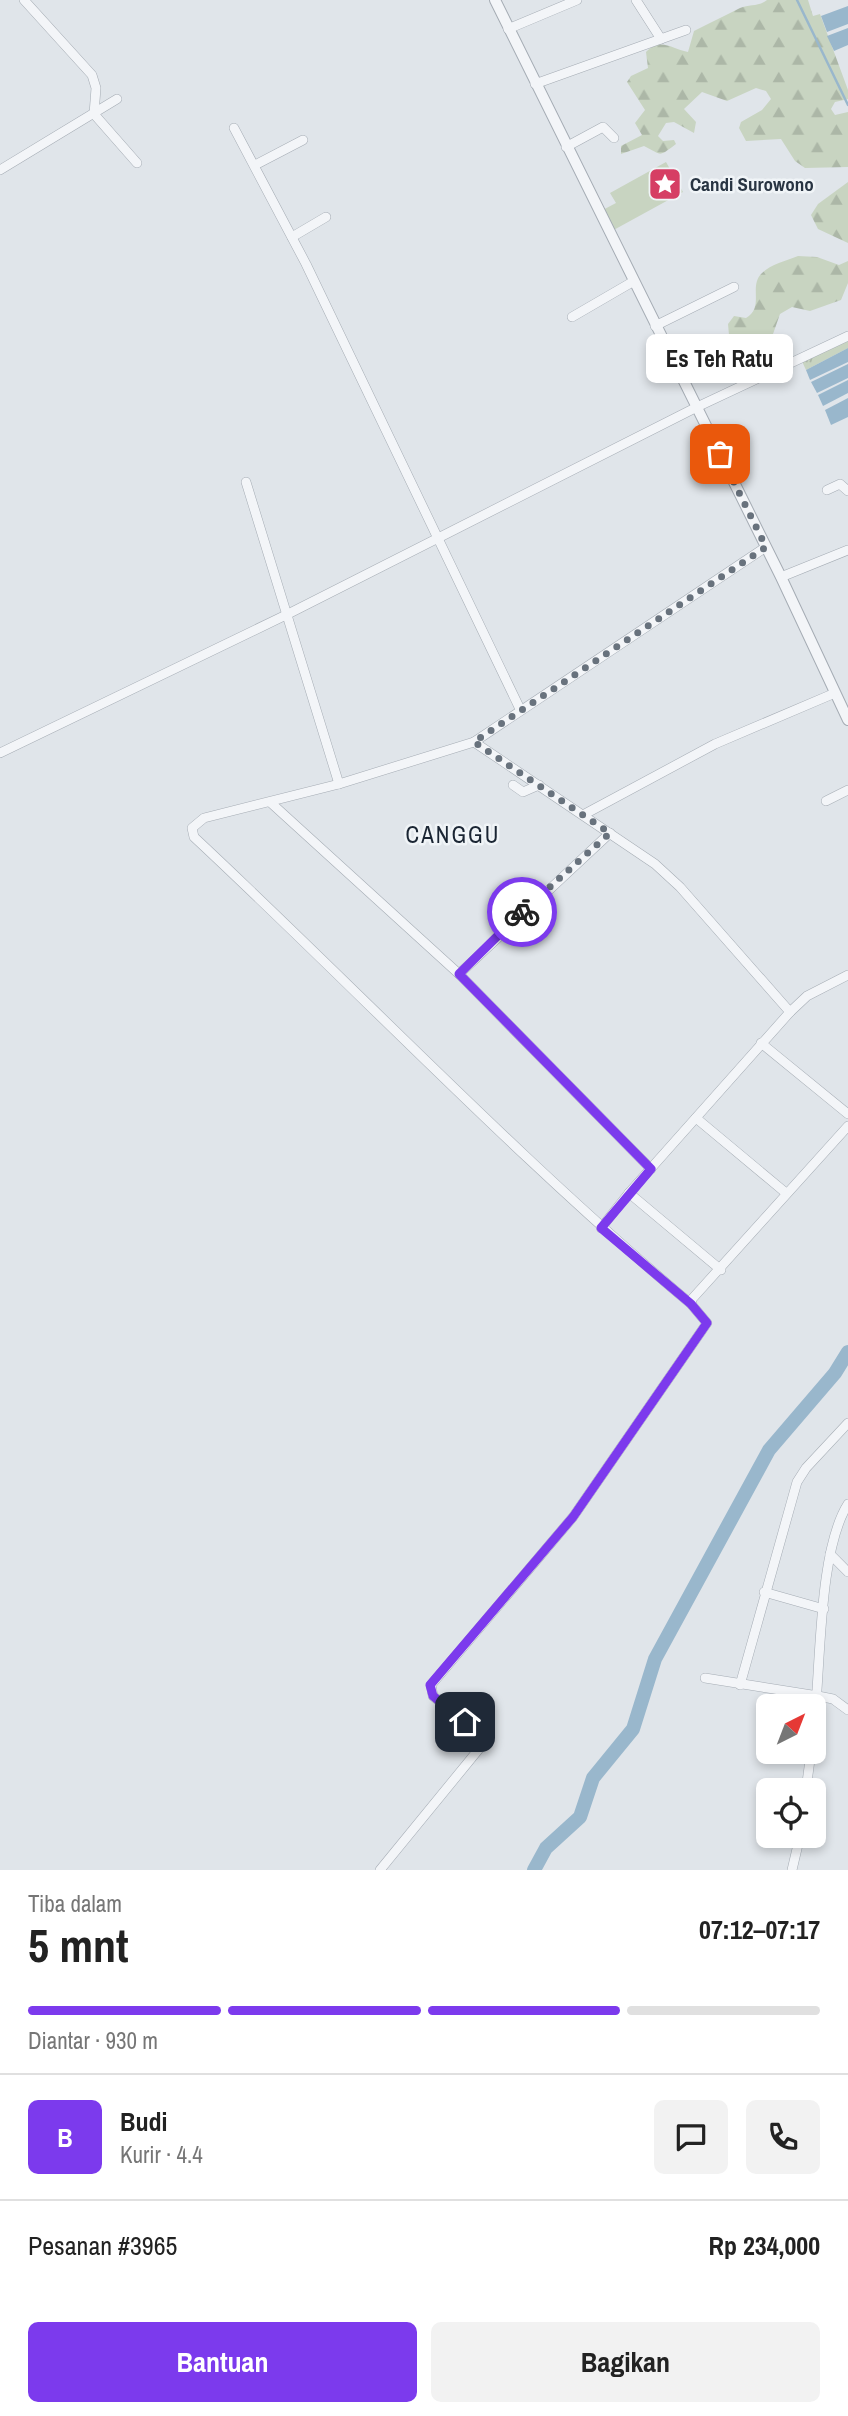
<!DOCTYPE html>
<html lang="id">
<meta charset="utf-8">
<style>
:root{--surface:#fff;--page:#f2f2f2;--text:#222;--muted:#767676;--line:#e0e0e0;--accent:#7c3aed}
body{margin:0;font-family:"Archivo Narrow",sans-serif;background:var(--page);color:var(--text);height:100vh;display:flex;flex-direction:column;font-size:26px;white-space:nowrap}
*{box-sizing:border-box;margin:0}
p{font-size:23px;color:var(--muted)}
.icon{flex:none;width:38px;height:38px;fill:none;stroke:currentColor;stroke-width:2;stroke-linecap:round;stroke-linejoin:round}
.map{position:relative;height:1870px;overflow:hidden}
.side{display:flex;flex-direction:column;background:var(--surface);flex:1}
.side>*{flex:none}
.needle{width:46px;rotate:42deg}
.controls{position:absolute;left:756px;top:1694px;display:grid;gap:14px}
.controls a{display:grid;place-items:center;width:70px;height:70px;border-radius:10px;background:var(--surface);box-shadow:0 4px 10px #0003;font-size:35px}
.pin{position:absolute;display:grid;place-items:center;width:60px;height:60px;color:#fff;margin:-30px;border-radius:14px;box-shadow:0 4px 10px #0006}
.courier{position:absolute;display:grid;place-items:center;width:70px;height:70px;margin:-35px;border:5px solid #7c3aed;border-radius:50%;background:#fff;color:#222;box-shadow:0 2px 9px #0007}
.bubble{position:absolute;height:49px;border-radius:10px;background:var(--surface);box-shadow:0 4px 10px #0003;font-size:23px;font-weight:700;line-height:49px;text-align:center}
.summary em{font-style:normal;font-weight:700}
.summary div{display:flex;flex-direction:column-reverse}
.summary{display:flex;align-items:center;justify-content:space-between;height:119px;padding:0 28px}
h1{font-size:46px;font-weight:700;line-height:52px}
.bar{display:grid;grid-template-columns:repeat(4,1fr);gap:10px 7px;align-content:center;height:84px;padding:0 28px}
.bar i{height:9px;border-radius:5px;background:var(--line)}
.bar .selected{background:var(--accent)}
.bar p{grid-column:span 4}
.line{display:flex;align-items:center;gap:18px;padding:0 28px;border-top:2px solid var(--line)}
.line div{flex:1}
.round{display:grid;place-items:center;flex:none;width:74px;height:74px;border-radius:10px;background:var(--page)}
.button{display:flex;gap:14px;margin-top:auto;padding:14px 28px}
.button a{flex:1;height:80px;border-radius:10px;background:var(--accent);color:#fff;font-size:28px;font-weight:700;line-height:80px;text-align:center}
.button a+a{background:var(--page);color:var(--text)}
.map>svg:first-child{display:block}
</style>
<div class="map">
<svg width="848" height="1870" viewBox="0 0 848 1870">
<defs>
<pattern id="grass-tufts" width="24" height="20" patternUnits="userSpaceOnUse" patternTransform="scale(1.75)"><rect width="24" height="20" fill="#c8d4c1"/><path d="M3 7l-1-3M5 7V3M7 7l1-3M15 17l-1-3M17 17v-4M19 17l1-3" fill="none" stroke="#acb7a7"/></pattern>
<pattern id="forest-firs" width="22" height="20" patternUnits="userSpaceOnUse" patternTransform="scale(1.75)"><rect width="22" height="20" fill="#c8d4c1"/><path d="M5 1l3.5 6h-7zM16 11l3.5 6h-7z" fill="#acb7a7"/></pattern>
</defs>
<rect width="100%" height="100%" fill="#e0e5ea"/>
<polygon fill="url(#grass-tufts)" points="848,333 848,348 806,370 800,357"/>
<g fill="url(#forest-firs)">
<path d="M767 0H808L813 16 820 14 848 90V99L835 102 831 109 835 115 848 112V167L805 168 795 161 781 139 746 141 739 128 741 122 762 110 771 99 766 91 756 88 727 101 702 92 684 109 696 122 694 133 674 122 666 123 658 136 663 141 674 140 676 144C657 158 663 155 644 146L621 154V146L642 135 635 123 645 110 627 82 631 76 648 68 646 52C661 37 671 49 688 52L694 31C709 23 725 16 740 8 749 4 758 7 767 0Z"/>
<polygon points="848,182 848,243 818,229 811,215 818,204"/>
<path d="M798 256 817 257 839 265 848 261V283L841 300 810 311 792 307 780 314 773 334 782 357 780 363 772 366 765 362 752 342 738 341 729 335 728 324 734 316 746 318C765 307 748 286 762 273 771 264 786 261 798 256Z"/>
</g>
<polygon fill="#c8d4c1" points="666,162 683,192 610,232 599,212 616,203 610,193"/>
<g fill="#99b7cc">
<polygon points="848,6 848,24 827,32 821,16"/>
<polygon points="848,28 848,45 834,51 827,36"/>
<polygon points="848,348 848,362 810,380 806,370"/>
<polygon points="848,364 848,378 817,393 811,382"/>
<polygon points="848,380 848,393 823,406 818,395"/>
<polygon points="848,398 848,417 831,425 825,410"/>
</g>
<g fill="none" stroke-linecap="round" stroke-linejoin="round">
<polyline stroke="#99b7cc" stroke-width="2.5" points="797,0 848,105"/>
<polyline stroke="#99b7cc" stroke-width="14" points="534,1870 546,1848 580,1817 593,1778 633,1729 655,1659 769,1450 835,1373 848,1352"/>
<defs>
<g id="minor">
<polyline points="24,0 92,75 96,88 94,114 137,163"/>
<polyline points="636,0 661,39"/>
<polyline points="508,29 577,0"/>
<polyline points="535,84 686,30"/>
<polyline points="234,128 306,264 520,709"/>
<polyline points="566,147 603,127 614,138"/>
<polyline points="255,165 303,140"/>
<polyline points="0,170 117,99"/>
<polyline points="292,237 326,217"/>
<polyline points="572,317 634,281"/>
<polyline points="655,326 734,287"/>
<polyline points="246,482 339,784"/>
<polyline points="827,490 840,484 848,491"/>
<polyline points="781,577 848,550"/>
<polyline points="474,742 655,864 680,887 790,1012"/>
<polyline points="0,753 288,614 697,407 848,336"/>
<polyline points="513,785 523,792 539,785"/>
<polyline points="826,801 848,790"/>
<polyline points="270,802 459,974 651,1169"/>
<polyline points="583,815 715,744 835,693"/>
<polyline points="459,974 610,833"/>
<polyline points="761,1043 848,1114"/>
<polyline points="696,1118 786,1193"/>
<polyline points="601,1228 629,1193"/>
<polyline points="721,1270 629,1193 790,1012 807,996 848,975"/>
<path d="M691 1304C517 1158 360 992 194 837L192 828 204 818 339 784 474 742 766 547"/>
<polyline points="830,1554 848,1572"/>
<polyline points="764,1592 824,1609"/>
<polyline points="705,1678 818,1696 833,1699 848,1710"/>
<polyline points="740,1685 797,1482 806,1468 848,1423"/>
<path d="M814 1726C821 1667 818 1551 848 1504"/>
<polyline points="806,1790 811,1752"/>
<polyline points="380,1870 483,1744 481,1735 433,1696 431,1685 573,1517 707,1323 691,1304 692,1299 848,1126"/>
<polyline points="792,1870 800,1836"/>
</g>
<polyline id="tertiary" points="495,0 781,577 848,720"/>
</defs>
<use href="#minor" stroke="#a5acb4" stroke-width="10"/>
<use href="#tertiary" stroke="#a5acb4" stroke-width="12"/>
<use href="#minor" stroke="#f3f5f8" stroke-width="9"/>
<use href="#tertiary" stroke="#f3f5f8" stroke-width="10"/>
</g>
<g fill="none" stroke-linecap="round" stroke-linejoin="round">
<polyline stroke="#68727d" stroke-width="7" stroke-dasharray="0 12.6" points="522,912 610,833 474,742 766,547 720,454"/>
<polyline stroke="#7c3aed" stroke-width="9" points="465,1722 433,1696 430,1685 573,1517 707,1323 691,1304 601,1228 651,1169 459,974 522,912"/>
</g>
<defs>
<symbol id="sight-square" viewBox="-11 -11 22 22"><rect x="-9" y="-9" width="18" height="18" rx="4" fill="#d63e64" stroke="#f0f4f7"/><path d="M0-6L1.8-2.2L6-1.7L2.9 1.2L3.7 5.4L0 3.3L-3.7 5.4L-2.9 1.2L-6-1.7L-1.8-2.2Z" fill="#fff"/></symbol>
</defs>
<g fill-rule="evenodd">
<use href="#sight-square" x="646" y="165" width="38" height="38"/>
</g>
<g text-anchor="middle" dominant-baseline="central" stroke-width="5" stroke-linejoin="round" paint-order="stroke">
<g font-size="19" font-weight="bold" fill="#283442" stroke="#f0f4f7" text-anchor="start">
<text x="690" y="184">Candi Surowono</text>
</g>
<g font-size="23" letter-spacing="2" fill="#1a2533" stroke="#f0f4f7">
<text x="453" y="834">CANGGU</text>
</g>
</g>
</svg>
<div class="controls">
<a><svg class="needle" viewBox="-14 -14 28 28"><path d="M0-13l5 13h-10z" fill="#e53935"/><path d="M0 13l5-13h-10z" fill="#767676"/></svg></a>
<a><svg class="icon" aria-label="locate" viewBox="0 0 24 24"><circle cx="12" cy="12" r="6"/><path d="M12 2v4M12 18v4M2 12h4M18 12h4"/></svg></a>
</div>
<div class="pin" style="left:720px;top:454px;background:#ea580c"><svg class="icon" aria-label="bag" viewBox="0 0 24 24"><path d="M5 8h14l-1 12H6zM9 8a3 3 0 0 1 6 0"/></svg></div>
<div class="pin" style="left:465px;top:1722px;background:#1f2937"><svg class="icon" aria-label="home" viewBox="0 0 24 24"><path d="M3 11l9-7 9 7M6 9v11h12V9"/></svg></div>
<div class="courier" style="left:522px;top:912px"><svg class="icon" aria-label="bike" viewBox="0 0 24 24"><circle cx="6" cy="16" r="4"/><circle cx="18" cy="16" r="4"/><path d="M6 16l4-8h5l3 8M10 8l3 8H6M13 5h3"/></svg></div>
<div class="bubble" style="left:646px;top:334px;width:147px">Es Teh Ratu</div>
</div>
<section class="side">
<div class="summary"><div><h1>5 mnt</h1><p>Tiba dalam</p></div><em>07:12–07:17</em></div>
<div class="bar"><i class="selected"></i><i class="selected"></i><i class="selected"></i><i></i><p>Diantar · 930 m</p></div>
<div class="line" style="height:126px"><b class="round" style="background:var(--accent);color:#fff">B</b><div><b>Budi</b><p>Kurir · 4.4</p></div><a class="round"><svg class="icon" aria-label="chat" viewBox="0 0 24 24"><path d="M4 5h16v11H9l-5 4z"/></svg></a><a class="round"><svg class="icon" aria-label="phone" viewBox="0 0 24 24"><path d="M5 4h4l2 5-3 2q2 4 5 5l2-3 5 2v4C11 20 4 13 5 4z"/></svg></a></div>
<div class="line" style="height:91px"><div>Pesanan #3965</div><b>Rp 234,000</b></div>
<div class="button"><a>Bantuan</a><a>Bagikan</a></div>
</section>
